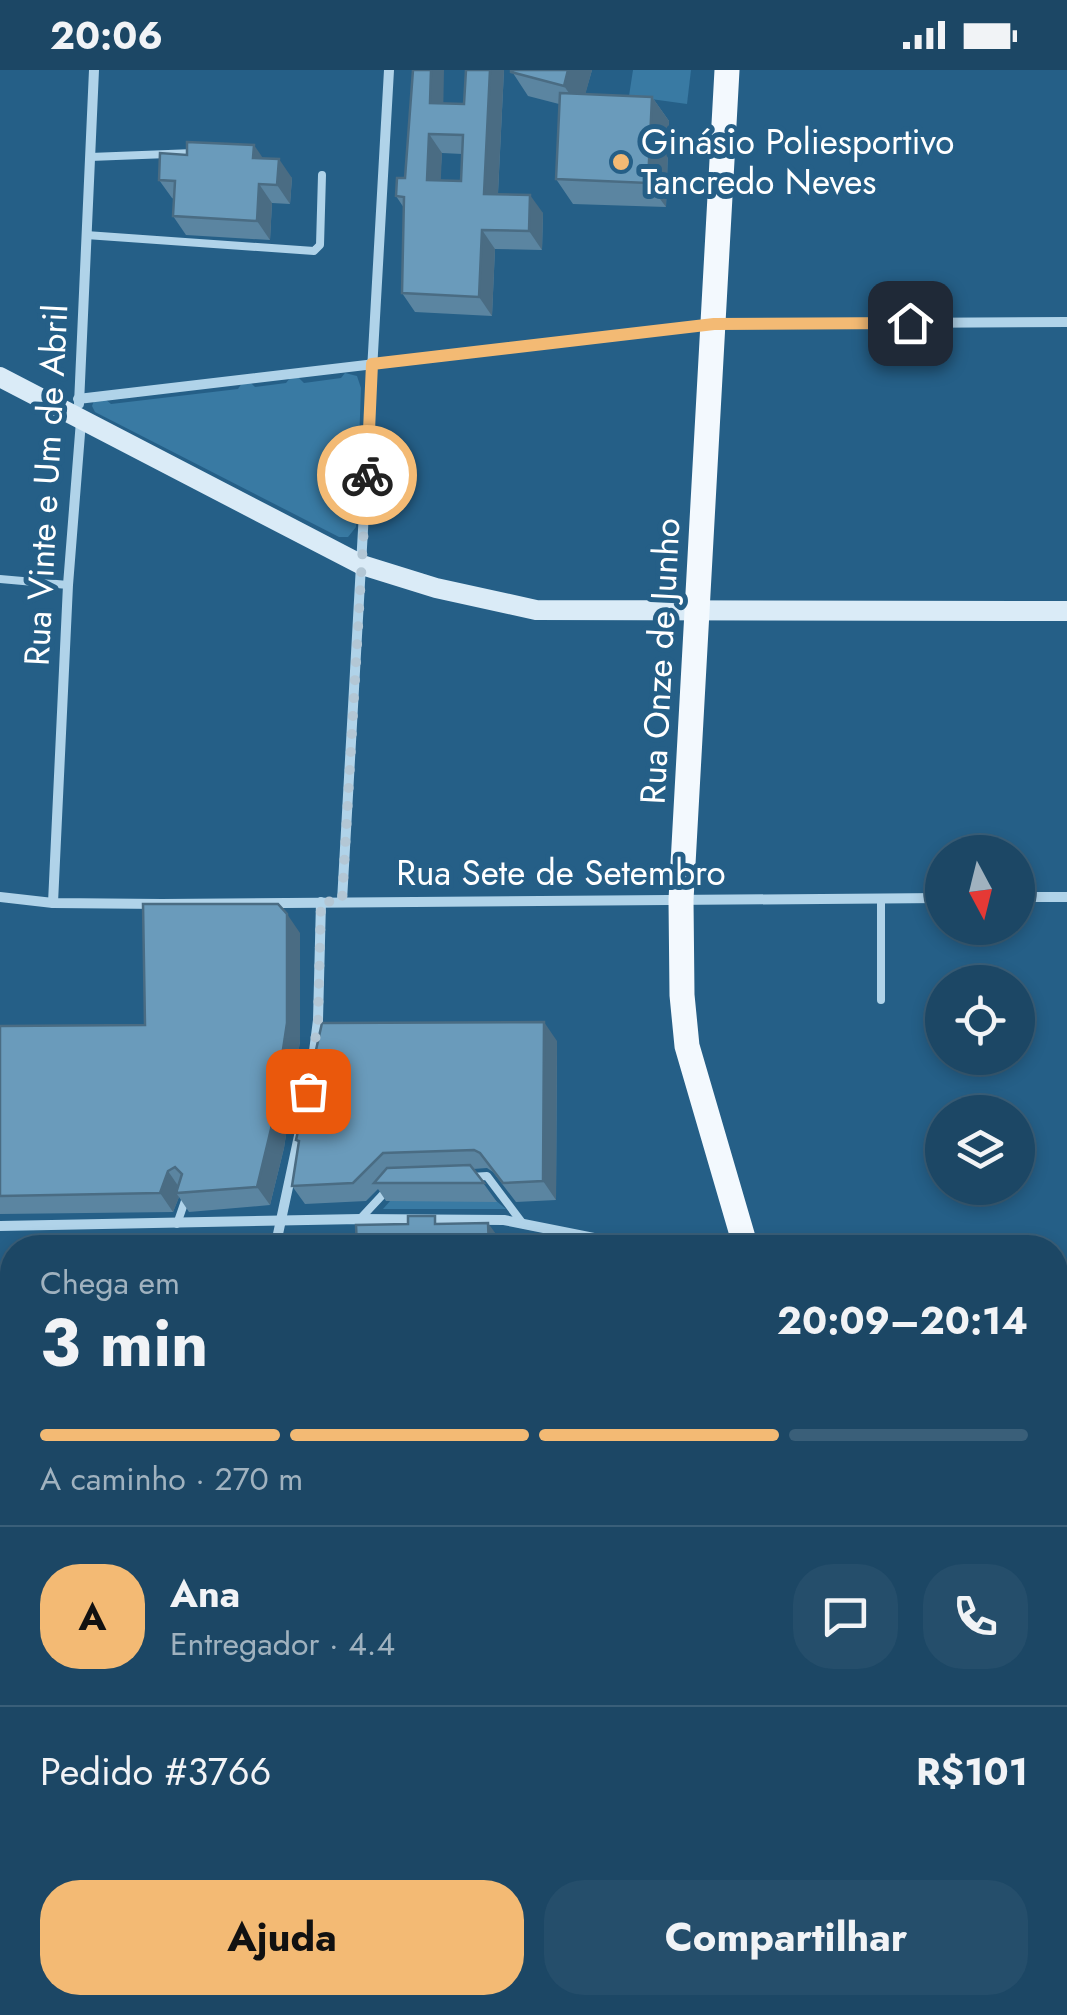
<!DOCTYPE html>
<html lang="pt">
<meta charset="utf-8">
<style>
:root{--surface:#1c4765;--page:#254e6b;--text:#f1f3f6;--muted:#a0b2bf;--line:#3a5f79;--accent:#f3ba74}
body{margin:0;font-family:Jost,sans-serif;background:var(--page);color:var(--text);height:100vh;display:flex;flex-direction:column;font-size:38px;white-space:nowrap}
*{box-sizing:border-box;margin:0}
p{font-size:32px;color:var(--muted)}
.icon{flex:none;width:55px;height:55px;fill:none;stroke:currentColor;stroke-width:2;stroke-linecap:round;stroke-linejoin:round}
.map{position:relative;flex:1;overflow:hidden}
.sheet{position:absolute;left:0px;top:1165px;width:1068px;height:780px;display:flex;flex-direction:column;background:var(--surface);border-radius:40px 40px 0 0;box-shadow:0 5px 15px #0003,0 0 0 2px var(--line)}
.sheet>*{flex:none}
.needle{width:65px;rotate:173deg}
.tools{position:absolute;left:925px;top:765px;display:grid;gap:20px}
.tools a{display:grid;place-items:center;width:110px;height:110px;border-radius:50%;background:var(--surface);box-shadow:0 5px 15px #0003,0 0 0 2px var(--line);font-size:50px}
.pin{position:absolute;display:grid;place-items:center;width:85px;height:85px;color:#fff;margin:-42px;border-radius:20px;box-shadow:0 5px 15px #0006}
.courier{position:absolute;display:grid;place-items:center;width:100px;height:100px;margin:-50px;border:8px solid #f3ba74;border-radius:50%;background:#fff;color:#222;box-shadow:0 2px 12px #0007}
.head em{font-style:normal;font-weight:700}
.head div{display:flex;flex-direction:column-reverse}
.head{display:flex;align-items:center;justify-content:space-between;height:170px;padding:0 40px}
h1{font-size:65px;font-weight:700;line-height:75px}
.bar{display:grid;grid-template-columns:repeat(4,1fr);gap:15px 10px;align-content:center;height:120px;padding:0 40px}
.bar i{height:12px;border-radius:8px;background:var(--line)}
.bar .active{background:var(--accent)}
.bar p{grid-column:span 4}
.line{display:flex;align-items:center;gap:25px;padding:0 40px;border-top:2px solid var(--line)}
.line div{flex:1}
.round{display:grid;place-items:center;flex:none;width:105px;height:105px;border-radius:40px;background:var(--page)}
.cta{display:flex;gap:20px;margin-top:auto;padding:20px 40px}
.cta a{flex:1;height:115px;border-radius:40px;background:var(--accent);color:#111;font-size:40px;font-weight:700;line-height:115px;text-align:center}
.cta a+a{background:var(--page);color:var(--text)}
.status{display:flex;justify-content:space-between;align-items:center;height:70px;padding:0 50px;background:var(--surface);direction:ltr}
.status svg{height:28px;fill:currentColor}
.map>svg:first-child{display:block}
</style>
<div class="status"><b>20:06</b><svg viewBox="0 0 49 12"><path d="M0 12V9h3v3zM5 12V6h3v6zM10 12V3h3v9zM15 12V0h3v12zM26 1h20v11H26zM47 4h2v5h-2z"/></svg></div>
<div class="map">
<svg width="1067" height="1945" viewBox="0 0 1067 1945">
<rect width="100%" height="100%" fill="#255f87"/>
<g fill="#397aa3">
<polygon points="633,0 691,0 687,34 629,26"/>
<polygon points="345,303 357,306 361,318 356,457 348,467 339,467 95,342 92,336 94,331 105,329 111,334 238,319 242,313 250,312 255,317 286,313 290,308 298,307 304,313 341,308"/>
<polygon points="483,1120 506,1139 383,1139 398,1122"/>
<polygon points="1067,1504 1067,1714 1055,1714 1055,1576"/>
</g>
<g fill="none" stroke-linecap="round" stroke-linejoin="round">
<g stroke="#b0d3e9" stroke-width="8">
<polyline points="90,87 194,83"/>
<polyline points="86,165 314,181 320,175 322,105"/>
<polyline points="0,509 68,515"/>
<polyline points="881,930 881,829"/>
<polyline points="471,1107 487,1106 523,1154"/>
<polyline points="360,1149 387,1120"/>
<polyline points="177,1154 187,1125"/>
<polyline points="492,1173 525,1173 542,1178"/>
<polyline points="334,1178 338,1174 363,1174"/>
</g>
<g stroke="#b0d3e9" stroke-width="10">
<polyline points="78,329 713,254 1067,252"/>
<polyline points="79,334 94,0"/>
<polyline points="0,827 53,833 162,834 942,828"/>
<polyline points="1018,827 1067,827"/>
<polyline points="342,831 389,0"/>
<polyline points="53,833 68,515 81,351"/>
<polyline points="311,1005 318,950 321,832"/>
<polyline points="0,1156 360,1149 504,1150 644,1178"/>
<polyline points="275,1178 300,1061"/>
<polyline points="1055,1240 1067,1241"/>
<polyline points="0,1367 12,1367"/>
<polyline points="70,1945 71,1932"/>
<polyline points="303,1945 304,1932"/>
<polyline points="535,1945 535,1932"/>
<polyline points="758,1945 759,1932"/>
</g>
<g stroke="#daebf7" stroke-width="20">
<polyline points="0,307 362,495 436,518 536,540 1067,541"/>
<polyline points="0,1798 12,1797"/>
</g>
<g stroke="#f3f9fe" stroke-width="25">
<polyline points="727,0 681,830 682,925 687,976 746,1178"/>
<polyline points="1055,1438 1067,1436"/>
<polyline points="1055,1458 1060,1460 1064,1478 1055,1538"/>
<polyline points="1007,1945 1008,1932"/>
<polyline points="1057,1945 1067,1823"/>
</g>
<g stroke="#fff" stroke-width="28">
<polyline points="1055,1728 1067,1728"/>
<polyline points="0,1731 12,1731"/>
<polyline points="1055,1759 1067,1759"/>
<polyline points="0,1762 12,1762"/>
</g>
</g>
<g fill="#5b85a1" fill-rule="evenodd">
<path d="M466 0H504L498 124 543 143 542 180 495 179 492 246 415 242 402 223 404 138 396 126 444 33 464 34ZM442 83 462 84 461 111 440 110Z"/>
<polygon points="511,0 592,0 585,24 652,27 669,51 666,137 573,134 556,109 559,34 528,26"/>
<polygon points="263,88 292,108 290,134 272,133 270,170 186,165 173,146 174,129 172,128 159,110"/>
<polygon points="300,863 300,971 284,1078 270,1135 189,1142 179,1127 173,1142 0,1144 0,956 145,955"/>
<polygon points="557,971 556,1130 516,1132 493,1102 487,1098 473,1099 497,1132 386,1131 378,1119 366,1131 305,1134 292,1116 299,1074 296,1070"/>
<polygon points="769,1942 883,1945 771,1945"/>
</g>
<g fill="#4a6c83">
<polygon points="431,0 444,0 443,51 430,33"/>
<polygon points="490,0 504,0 497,142 484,124"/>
<polygon points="568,0 592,0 581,40 564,16"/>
<polygon points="652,27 669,51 666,137 648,113"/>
<polygon points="429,64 442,83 440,128 427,110"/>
<polygon points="254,75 267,94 253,88"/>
<polygon points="279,89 292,108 290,134 277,115"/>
<polygon points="259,114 272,133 270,170 257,151"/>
<polygon points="530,125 543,143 542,180 529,161"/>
<polygon points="482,160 495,179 492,246 479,227"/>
<polygon points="287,844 300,863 300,971 284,1078 270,1135 257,1117"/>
<polygon points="544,952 557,971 556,1130 543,1111"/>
<polygon points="168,1101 181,1120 176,1123 179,1127 173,1142 160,1123"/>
<polygon points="488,1153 506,1178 489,1178"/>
<polygon points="865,1932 883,1932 883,1945 864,1945"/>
</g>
<g fill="#6a9bbb" stroke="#4a6c83" stroke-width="2.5" fill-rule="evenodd">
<path d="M413 0H431L430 33 464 34 466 0H490L484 124 530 125 529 161 482 160 479 227 402 223 404 127 396 126 397 108H405ZM429 64 463 65 461 111 427 110Z"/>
<polygon points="511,0 568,0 564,16 511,2"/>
<polygon points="560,23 652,27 648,113 556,109"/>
<polygon points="187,72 254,75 253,88 279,89 277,115 259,114 257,151 173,146 175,111 159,110 160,83 187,85"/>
<polygon points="143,834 278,834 287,844 287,953 271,1059 257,1117 176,1123 182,1104 175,1097 168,1101 160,1123 0,1126 0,956 145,955"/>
<polygon points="544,952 543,1111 503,1113 480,1083 474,1080 383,1083 353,1113 292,1116 299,1071 296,1070 322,953"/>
<polygon points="470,1095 484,1113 374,1113 387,1098"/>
<polygon points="408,1146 435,1146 435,1154 488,1153 489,1178 344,1178 357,1177 356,1155 408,1154"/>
<polygon points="515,1169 632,1170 632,1177 640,1178 515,1178"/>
<rect x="106" y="1174" width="48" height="4"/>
<polygon points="770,1932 865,1932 864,1945 769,1942"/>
</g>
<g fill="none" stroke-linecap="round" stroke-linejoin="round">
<polyline stroke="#b3c7d5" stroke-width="10" stroke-dasharray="0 18" points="308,1021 318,950 321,832 342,831 367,405"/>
<polyline stroke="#f3ba74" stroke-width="12" points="367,405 372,294 714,254 910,253"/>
</g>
<circle fill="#f3ba74" stroke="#255f87" stroke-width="4" cx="621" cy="92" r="10"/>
<g text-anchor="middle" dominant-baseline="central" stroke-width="10" stroke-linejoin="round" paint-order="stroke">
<g font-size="35" fill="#fff" stroke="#255f87" text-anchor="start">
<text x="641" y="72">Ginásio Poliesportivo<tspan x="641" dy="40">Tancredo Neves</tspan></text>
</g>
<g font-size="35" fill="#fff" stroke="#255f87">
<text transform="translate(46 415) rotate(-87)">Rua Vinte e Um de Abril</text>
<text transform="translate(660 591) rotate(-87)">Rua Onze de Junho</text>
<text x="561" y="803">Rua Sete de Setembro</text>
</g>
</g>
</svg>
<div class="tools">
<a><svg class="needle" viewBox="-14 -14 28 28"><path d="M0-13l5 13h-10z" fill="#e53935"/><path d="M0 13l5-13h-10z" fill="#a0b2bf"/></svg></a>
<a><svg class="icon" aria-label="locate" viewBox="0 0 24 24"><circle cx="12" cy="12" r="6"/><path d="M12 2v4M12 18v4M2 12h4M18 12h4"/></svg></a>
<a><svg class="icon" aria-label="layers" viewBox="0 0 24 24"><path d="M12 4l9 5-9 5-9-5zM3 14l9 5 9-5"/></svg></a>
</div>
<div class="pin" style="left:308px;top:1021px;background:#ea580c"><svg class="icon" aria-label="bag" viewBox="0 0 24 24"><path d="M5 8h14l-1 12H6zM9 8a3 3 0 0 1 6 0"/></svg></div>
<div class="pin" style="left:910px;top:253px;background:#1f2937"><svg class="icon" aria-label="home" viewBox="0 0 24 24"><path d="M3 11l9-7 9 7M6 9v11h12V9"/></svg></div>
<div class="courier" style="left:367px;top:405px"><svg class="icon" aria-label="bike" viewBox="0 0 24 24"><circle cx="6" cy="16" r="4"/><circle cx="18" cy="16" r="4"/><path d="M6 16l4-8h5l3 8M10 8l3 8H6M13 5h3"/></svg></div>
<section class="sheet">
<div class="head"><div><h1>3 min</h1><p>Chega em</p></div><em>20:09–20:14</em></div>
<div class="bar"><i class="active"></i><i class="active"></i><i class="active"></i><i></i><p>A caminho · 270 m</p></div>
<div class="line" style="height:180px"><b class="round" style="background:var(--accent);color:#111">A</b><div><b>Ana</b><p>Entregador · 4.4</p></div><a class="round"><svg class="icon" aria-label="chat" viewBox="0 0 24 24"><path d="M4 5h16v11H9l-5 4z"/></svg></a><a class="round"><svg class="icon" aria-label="phone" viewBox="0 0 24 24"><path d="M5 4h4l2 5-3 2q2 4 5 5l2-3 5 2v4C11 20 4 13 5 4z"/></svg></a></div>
<div class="line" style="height:130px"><div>Pedido #3766</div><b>R$101</b></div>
<div class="cta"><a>Ajuda</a><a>Compartilhar</a></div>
</section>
</div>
